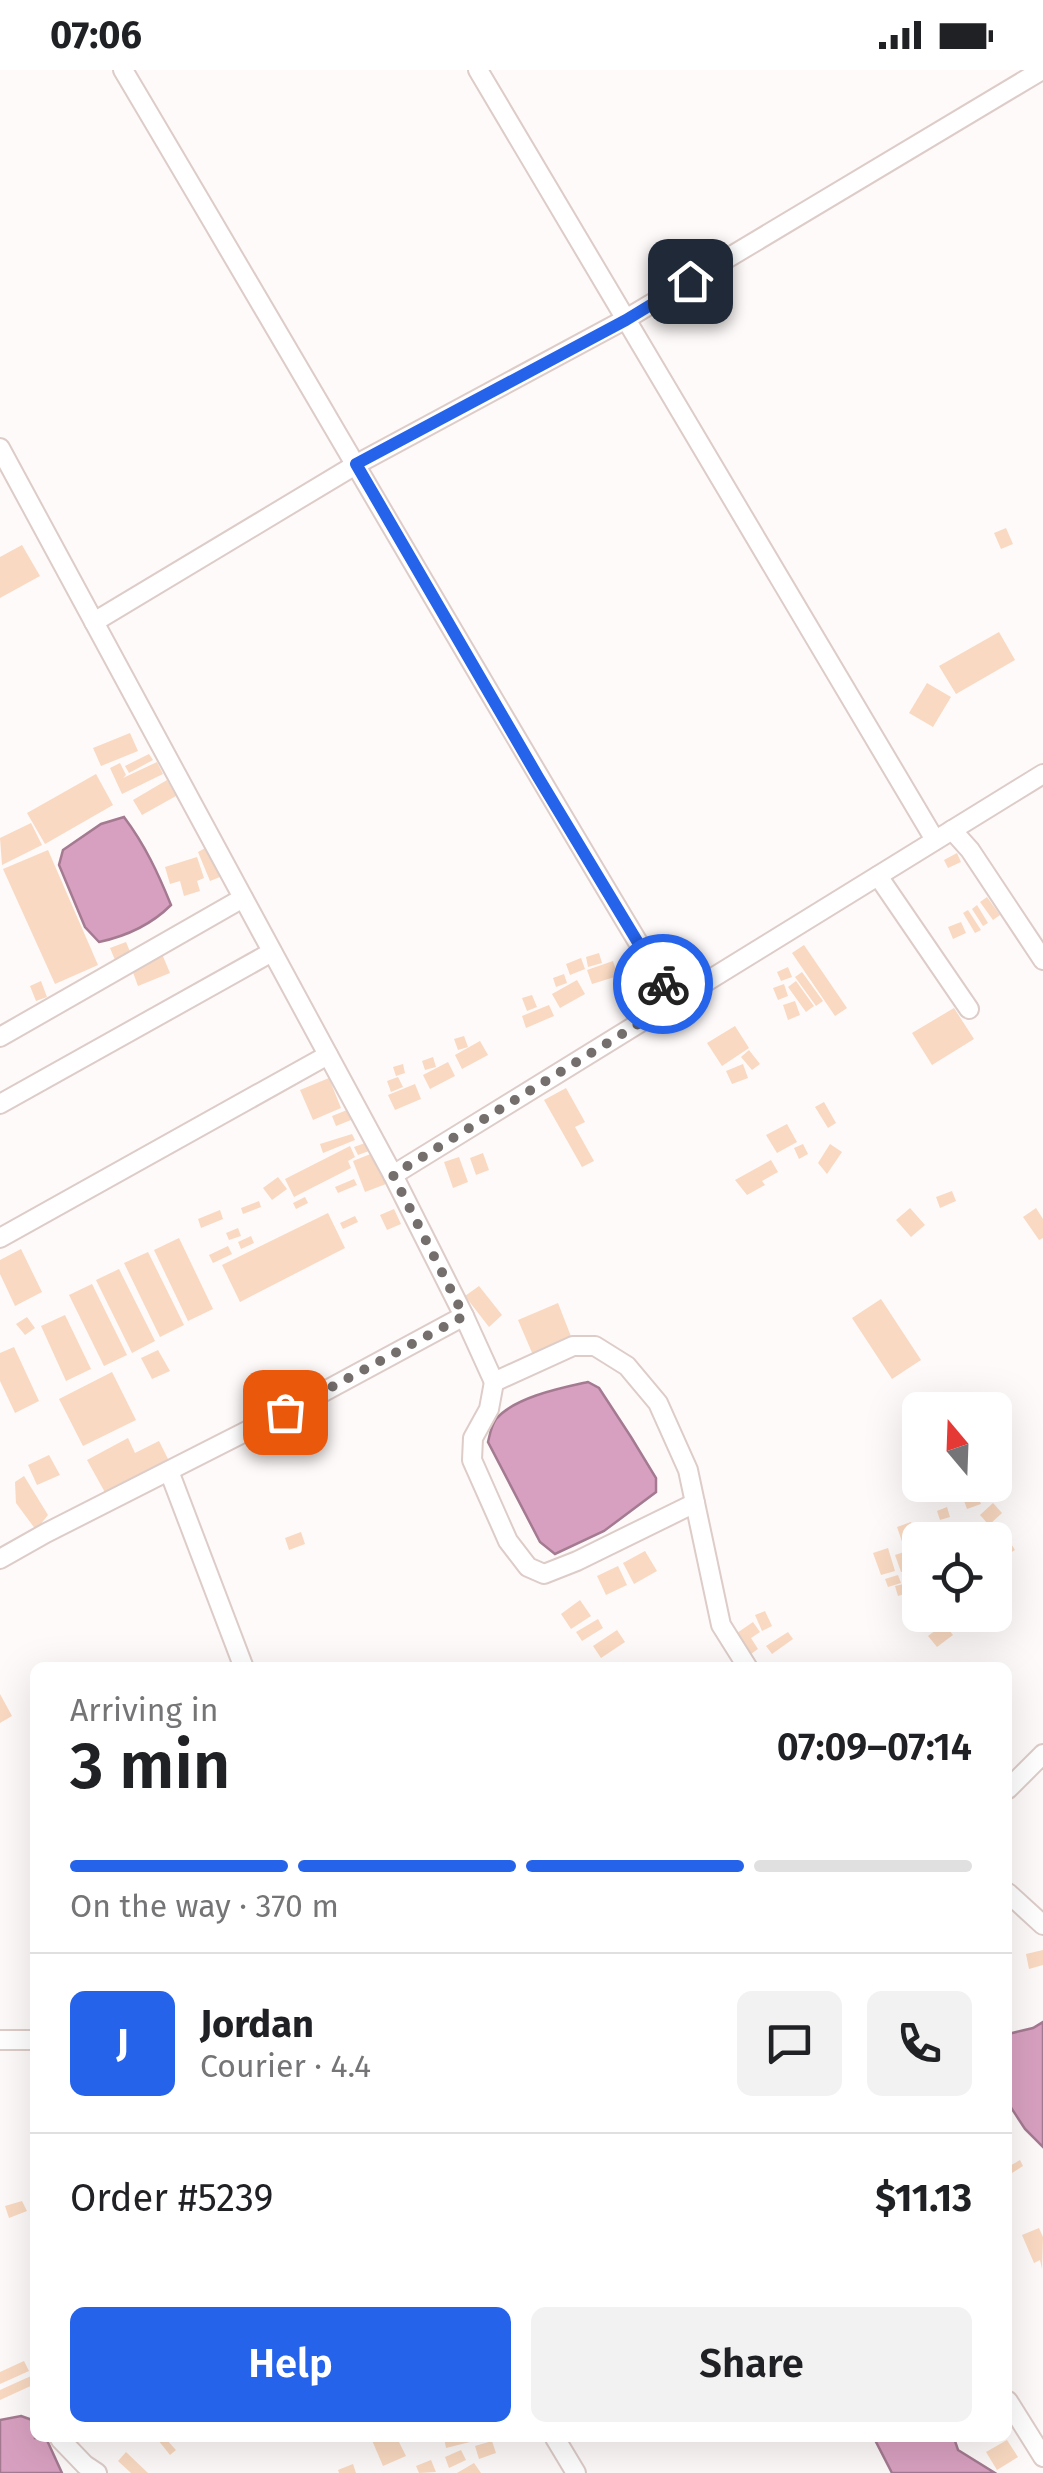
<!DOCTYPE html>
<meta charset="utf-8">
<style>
:root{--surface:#fff;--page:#f2f2f2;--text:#202124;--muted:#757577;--line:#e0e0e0;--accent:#2563eb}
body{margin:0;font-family:"Fira Sans",sans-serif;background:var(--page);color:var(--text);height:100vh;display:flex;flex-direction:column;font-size:38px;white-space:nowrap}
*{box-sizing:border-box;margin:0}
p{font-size:32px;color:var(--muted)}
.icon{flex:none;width:55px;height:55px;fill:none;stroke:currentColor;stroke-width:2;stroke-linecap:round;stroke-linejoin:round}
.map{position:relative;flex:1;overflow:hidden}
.sheet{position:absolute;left:30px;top:1592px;width:982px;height:780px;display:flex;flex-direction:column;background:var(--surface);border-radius:15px;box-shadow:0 10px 40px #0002}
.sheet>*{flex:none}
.needle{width:65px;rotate:341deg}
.controls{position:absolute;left:902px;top:1322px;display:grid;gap:20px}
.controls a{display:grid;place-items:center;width:110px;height:110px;border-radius:15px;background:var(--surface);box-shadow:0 10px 40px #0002;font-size:50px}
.pin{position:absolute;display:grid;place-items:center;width:85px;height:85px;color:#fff;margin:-42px;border-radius:20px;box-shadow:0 5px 15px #0006}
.courier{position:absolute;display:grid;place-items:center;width:100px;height:100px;margin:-50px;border:8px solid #2563eb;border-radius:50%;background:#fff;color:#222;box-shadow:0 2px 12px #0007}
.summary em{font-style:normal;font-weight:600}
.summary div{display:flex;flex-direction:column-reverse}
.summary{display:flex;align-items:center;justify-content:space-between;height:170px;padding:0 40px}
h1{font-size:65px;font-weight:600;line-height:75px}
.bar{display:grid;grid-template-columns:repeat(4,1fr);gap:15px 10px;align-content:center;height:120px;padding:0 40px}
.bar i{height:12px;border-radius:8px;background:var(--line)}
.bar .selected{background:var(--accent)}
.bar p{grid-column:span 4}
.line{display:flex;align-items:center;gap:25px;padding:0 40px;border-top:2px solid var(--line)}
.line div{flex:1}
.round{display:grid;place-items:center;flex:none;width:105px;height:105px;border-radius:15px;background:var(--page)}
.cta{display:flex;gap:20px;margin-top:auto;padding:20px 40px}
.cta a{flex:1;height:115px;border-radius:15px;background:var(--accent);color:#fff;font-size:40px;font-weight:600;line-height:115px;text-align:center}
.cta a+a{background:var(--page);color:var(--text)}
.status{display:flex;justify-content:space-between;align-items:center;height:70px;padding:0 50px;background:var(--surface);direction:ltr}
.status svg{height:28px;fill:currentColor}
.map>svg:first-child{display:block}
</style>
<div class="status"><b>07:06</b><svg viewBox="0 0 49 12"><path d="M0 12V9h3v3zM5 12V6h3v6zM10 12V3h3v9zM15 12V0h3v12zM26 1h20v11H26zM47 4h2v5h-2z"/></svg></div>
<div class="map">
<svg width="1043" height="2403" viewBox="0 0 1043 2403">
<rect width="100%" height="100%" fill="#fefaf9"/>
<g fill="#d8a0c0" stroke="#a47a91" stroke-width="2.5">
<path d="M124 747C145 775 158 803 171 835 151 855 127 866 99 872L85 857 59 795 63 780 101 754Z"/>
<path d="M588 1312 599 1318 631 1367 656 1408V1422L604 1461 555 1484 540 1472 488 1372C490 1364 491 1356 496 1349 515 1327 561 1318 588 1312Z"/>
<polygon points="1043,1952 1043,2077 1025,2059 1008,2033 1008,1964 1033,1958"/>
<polygon points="21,2346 35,2351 35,2368 46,2368 62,2403 0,2403 0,2350"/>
<polygon points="874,2368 954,2368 958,2380 995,2403 892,2403"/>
</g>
<g fill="#f9d9c1">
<polygon points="1006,458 1013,474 1001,479 994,463"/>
<polygon points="22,475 40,506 0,528 0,487"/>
<polygon points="999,562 1015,590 956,624 939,596"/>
<polygon points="927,613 951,627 933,657 909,643"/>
<polygon points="130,663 138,681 101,696 93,678"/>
<polygon points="149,684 153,690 129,703 125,696"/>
<polygon points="157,692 163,704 122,724 110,698 120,693 126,705 123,708"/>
<polygon points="96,704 113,735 45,774 27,743"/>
<polygon points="167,710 176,726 142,745 133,730"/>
<polygon points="31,753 42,775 2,795 0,768"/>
<polygon points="207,777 220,807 210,811 198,782"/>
<polygon points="48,780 98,895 55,914 3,799"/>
<polygon points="957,783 961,792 948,798 944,790"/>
<polygon points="197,787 204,808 197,811 200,821 184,826 180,811 170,814 165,797"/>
<polygon points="987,827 1000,845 993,850 980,832"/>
<polygon points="977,835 988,853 983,856 972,839"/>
<polygon points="968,840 981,860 975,863 963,843"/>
<polygon points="961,852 966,863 953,869 948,857"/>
<polygon points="126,872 131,884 115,890 110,878"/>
<polygon points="804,875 847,938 835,946 792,883"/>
<polygon points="599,883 602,893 588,897 586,887"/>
<polygon points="162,884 170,903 138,916 131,897"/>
<polygon points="581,888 585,899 570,905 566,894"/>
<polygon points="613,891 618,906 592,914 587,900"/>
<polygon points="788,897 792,907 781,911 777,902"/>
<polygon points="802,902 823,931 816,936 795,907"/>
<polygon points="564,904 567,913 556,917 553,908"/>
<polygon points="577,910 585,924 560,938 552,924"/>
<polygon points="41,911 47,927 36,931 30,916"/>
<polygon points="796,911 814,936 806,942 788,917"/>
<polygon points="784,914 788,926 778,930 773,918"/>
<polygon points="532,925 537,937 527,941 522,928"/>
<polygon points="795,931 800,945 788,950 783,935"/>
<polygon points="549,935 554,946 526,958 522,946"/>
<polygon points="954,938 974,969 932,995 912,963"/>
<polygon points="735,956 749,978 722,996 707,973"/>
<polygon points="464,966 468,977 458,980 454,969"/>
<polygon points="480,971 488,985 462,999 455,985"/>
<polygon points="749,980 760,994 752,1000 741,987"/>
<polygon points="433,987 436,997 425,1000 422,991"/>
<polygon points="448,992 455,1006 430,1019 423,1005"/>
<polygon points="403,994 405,1003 396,1006 393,997"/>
<polygon points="743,994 748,1008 732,1014 726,1001"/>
<polygon points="398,1007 403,1017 391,1022 387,1011"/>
<polygon points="329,1008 341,1038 313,1050 300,1020"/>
<polygon points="415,1014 421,1029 395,1040 388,1025"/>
<polygon points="566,1018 585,1052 575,1057 594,1091 582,1097 544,1030"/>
<polygon points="824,1032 836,1053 828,1058 815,1037"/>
<polygon points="347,1040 351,1050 336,1056 332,1046"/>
<polygon points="787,1054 797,1072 777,1083 766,1065"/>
<polygon points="352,1064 355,1070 323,1083 320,1074"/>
<polygon points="365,1073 369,1081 358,1085 354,1077"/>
<polygon points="803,1074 808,1084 799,1089 794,1078"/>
<polygon points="830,1074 842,1082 827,1104 818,1093"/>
<polygon points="350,1076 355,1087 348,1091 351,1098 294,1127 285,1109"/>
<polygon points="373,1083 386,1114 365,1122 353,1091"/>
<polygon points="483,1083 489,1100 476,1105 470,1088"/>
<polygon points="459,1087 468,1112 453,1118 444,1092"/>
<polygon points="771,1090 778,1102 762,1111 765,1115 747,1125 735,1110"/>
<polygon points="278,1107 287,1119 272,1130 263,1118"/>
<polygon points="354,1109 357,1115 338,1123 335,1117"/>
<polygon points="952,1121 956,1131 940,1138 936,1127"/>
<polygon points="305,1127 308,1133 296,1139 293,1133"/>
<polygon points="259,1131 261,1137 243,1144 241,1138"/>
<polygon points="910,1138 925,1155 911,1167 896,1150"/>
<polygon points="1036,1138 1043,1149 1043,1168 1039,1170 1023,1147"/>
<polygon points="394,1139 401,1154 387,1160 380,1145"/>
<polygon points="220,1140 223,1149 201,1158 198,1149"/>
<polygon points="328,1143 345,1178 240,1232 222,1195"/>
<polygon points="355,1146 358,1152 343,1159 340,1153"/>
<polygon points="238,1158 241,1166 229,1170 226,1163"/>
<polygon points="251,1166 254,1173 241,1179 238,1172"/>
<polygon points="179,1168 213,1239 188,1251 154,1180"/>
<polygon points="228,1176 232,1184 213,1193 209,1185"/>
<polygon points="21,1179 42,1222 15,1236 0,1204 0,1190"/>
<polygon points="148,1182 184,1255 160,1267 124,1193"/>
<polygon points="119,1199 155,1271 132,1283 96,1210"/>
<polygon points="92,1214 127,1285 104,1296 69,1225"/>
<polygon points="479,1216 502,1245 489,1257 465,1226"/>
<polygon points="881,1229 921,1290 892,1309 852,1248"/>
<polygon points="558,1233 572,1269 533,1285 518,1250"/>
<polygon points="65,1245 91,1299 66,1311 41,1256"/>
<polygon points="27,1247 35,1258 25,1265 16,1254"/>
<polygon points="14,1277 39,1331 15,1343 0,1311 0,1283"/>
<polygon points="158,1280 170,1301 152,1309 141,1288"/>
<polygon points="112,1302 136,1350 83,1376 59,1329"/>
<polygon points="128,1368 135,1383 159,1371 170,1393 107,1426 87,1390"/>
<polygon points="49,1385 60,1405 37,1415 28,1395"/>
<polygon points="24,1406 48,1445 36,1460 16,1433 15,1412"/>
<polygon points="979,1415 992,1415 996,1422 985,1427"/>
<polygon points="975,1420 981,1434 967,1439 962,1425"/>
<polygon points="993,1433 1002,1443 989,1455 980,1445"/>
<polygon points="947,1437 950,1447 940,1450 937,1441"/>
<polygon points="911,1452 920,1475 905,1480 897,1457"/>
<polygon points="301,1462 305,1474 289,1480 285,1468"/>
<polygon points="1010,1472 1015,1480 1002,1488 997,1480"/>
<polygon points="888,1478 895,1501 881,1505 873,1483"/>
<polygon points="645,1481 657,1501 634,1514 623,1493"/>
<polygon points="904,1482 910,1500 901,1502 895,1485"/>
<polygon points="618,1496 627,1515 606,1525 597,1506"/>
<polygon points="898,1505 901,1513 888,1517 885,1509"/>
<polygon points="908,1513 911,1522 898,1526 895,1516"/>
<polygon points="580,1530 591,1546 571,1559 561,1544"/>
<polygon points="765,1541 772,1556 762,1561 755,1545"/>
<polygon points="598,1549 603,1558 582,1571 576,1562"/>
<polygon points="753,1552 760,1562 751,1568 758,1579 751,1584 737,1563"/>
<polygon points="944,1554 953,1565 937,1577 928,1566"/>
<polygon points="617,1560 625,1572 601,1588 593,1576"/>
<polygon points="788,1562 793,1569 772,1584 766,1576"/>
<polygon points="0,1624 12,1646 0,1653"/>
<polygon points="1043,1880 1043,1895 1029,1899 1026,1884"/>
<polygon points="1020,2090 1023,2096 1012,2103 1008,2097"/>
<polygon points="22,2131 27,2141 9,2148 5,2136"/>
<polygon points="1039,2158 1043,2167 1042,2199 1040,2190 1034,2193 1022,2165"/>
<polygon points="24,2291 29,2301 0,2314 0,2302"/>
<polygon points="31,2306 35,2314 0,2330 0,2320"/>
<polygon points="162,2368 165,2368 176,2380 170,2385 158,2370"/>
<polygon points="371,2368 397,2368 406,2386 383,2396"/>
<polygon points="444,2368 473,2368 474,2371 446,2378"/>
<polygon points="1007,2370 1018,2387 997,2400 986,2382"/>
<polygon points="492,2371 496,2383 479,2389 475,2376"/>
<polygon points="461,2380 466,2390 449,2398 445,2387"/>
<polygon points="126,2382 148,2403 131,2403 118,2391"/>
<polygon points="431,2390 436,2402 419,2403 416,2396"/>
<polygon points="474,2393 481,2403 457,2403"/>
<polygon points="353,2394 356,2403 339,2403 338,2400"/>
</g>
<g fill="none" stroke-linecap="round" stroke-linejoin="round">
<defs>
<g id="minor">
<path d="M123 0C307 310 487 623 674 932"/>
<polyline points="478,0 935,770"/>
<polyline points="0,378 393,1105"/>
<polyline points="94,552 357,394 626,249 1042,0"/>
<polyline points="952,760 970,780 1043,890"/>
<polyline points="878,806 969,939"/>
<polyline points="0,967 243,828"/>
<polyline points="0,1034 272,882"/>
<polyline points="0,1168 328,985"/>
<polyline points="464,1246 494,1312 573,1276 595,1276 627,1296 658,1333 688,1400 721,1555 748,1598"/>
<polyline points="494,1312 489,1339 473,1368 472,1390 508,1471 528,1497 544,1504 577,1491 695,1433"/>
<polyline points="169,1401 244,1598"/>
<polyline points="0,1489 46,1463 314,1327 464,1246 393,1105 1043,704"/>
<polyline points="1008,1719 1043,1684"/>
<polyline points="1008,1823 1043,1855"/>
<polyline points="0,1970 35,1970"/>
<polyline points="1008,2331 1043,2387"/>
<polyline points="555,2368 576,2403"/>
<polyline points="60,2369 85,2395 97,2403"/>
</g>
</defs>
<use href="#minor" stroke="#ddccc8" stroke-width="22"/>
<use href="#minor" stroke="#fff" stroke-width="18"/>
</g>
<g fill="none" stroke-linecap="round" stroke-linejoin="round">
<polyline stroke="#746e6d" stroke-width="10" stroke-dasharray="0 18" points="285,1342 464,1246 393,1105 674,932 663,914"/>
<polyline stroke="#2563eb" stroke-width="12" points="663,914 538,707 356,394 626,250 690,211"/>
</g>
</svg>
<div class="controls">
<a><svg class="needle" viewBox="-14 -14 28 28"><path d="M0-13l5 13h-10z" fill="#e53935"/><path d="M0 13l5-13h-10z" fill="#757577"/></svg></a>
<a><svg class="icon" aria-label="locate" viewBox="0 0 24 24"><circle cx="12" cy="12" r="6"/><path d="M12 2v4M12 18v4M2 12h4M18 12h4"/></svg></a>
</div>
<div class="pin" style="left:285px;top:1342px;background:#ea580c"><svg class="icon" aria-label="bag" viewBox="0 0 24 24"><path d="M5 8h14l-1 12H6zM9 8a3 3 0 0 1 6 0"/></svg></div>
<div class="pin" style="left:690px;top:211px;background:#1f2937"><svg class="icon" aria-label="home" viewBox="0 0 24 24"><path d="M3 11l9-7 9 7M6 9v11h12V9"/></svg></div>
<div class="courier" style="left:663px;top:914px"><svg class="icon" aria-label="bike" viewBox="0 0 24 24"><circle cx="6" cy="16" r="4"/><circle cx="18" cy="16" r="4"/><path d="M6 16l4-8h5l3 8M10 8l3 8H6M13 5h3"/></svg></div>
<section class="sheet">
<div class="summary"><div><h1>3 min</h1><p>Arriving in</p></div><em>07:09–07:14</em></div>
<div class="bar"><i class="selected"></i><i class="selected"></i><i class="selected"></i><i></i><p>On the way · 370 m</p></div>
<div class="line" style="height:180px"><b class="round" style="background:var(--accent);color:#fff">J</b><div><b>Jordan</b><p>Courier · 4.4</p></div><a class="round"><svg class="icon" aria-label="chat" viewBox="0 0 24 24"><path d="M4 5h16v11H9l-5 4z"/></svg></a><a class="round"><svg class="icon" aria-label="phone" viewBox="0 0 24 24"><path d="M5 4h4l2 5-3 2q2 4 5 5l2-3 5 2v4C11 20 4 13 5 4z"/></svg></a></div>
<div class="line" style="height:130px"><div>Order #5239</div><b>$11.13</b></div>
<div class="cta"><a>Help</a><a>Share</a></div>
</section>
</div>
